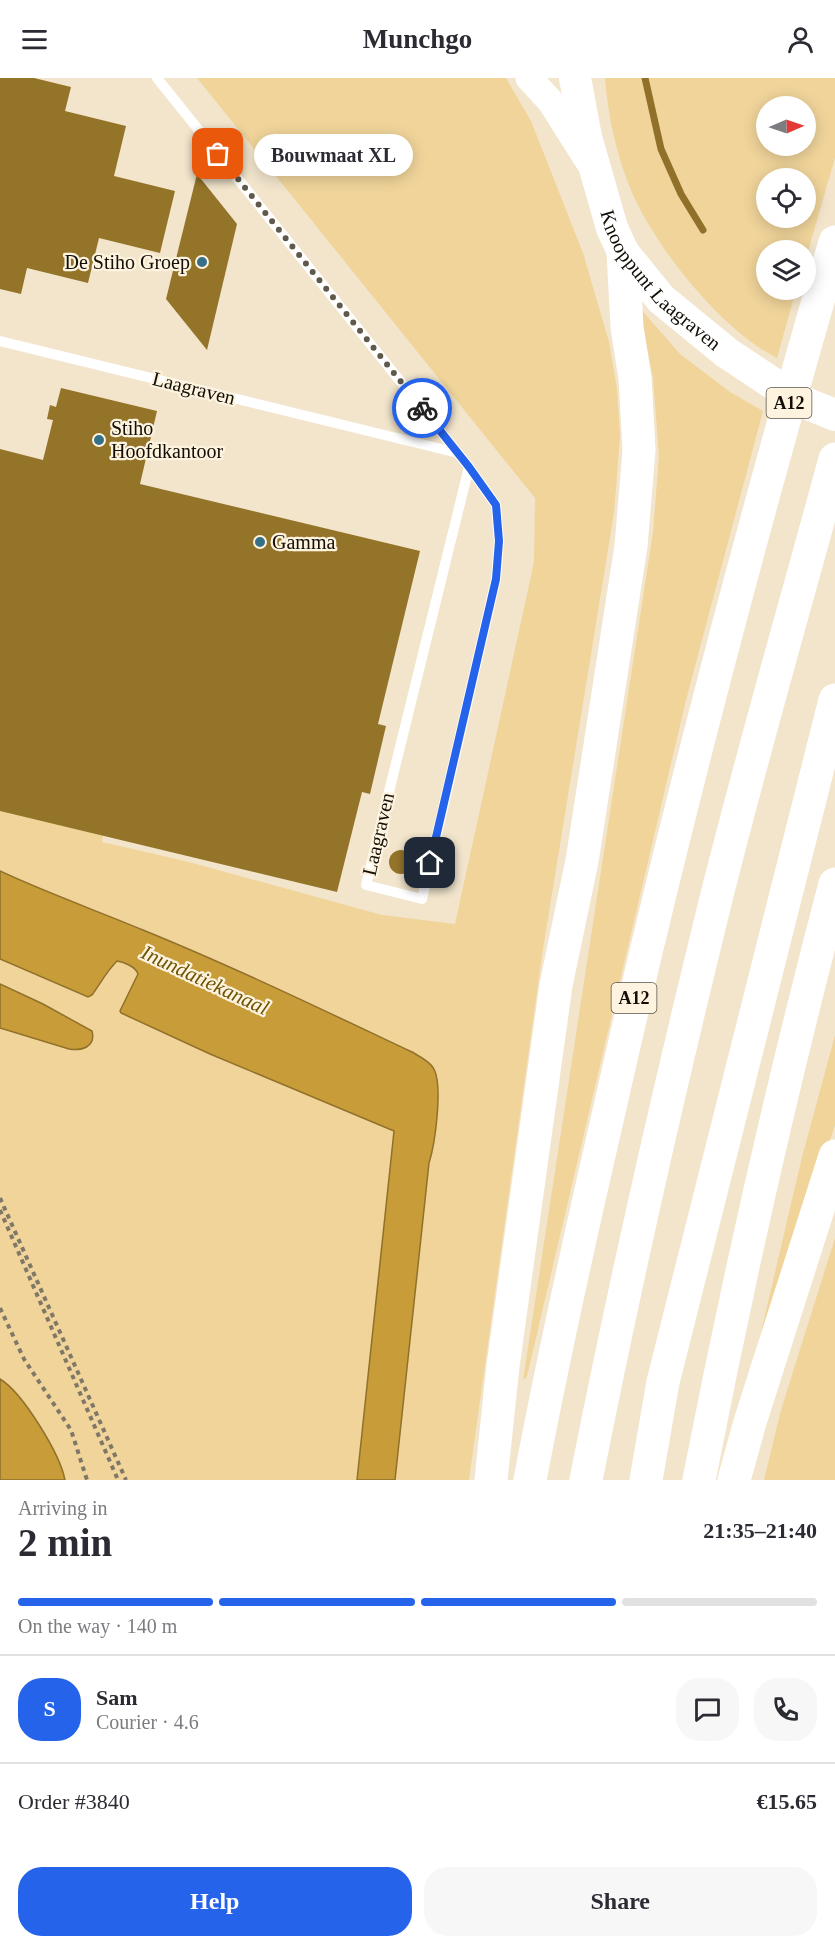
<!DOCTYPE html>
<meta charset="utf-8">
<style>
:root{--surface:#fff;--page:#f7f7f7;--text:#2b2b33;--muted:#7c7c81;--line:#e1e1e2;--accent:#2563eb}
body{margin:0;font-family:Georgia,serif;background:var(--page);color:var(--text);height:100vh;display:flex;flex-direction:column;font-size:22px;white-space:nowrap}
*{box-sizing:border-box;margin:0}
p{font-size:20px;color:var(--muted)}
.icon{flex:none;width:33px;height:33px;fill:none;stroke:currentColor;stroke-width:2;stroke-linecap:round;stroke-linejoin:round}
.map{position:relative;height:1402px;overflow:hidden}
.details{display:flex;flex-direction:column;background:var(--surface);flex:1}
.details>*{flex:none}
.needle{width:39px;rotate:88deg}
.fabs{position:absolute;left:756px;top:18px;display:grid;gap:12px}
.fabs a{display:grid;place-items:center;width:60px;height:60px;border-radius:50%;background:var(--surface);box-shadow:0 3px 15px #0003;font-size:30px}
.pin{position:absolute;display:grid;place-items:center;width:51px;height:51px;color:#fff;margin:-26px;border-radius:12px;box-shadow:0 3px 9px #0006}
.courier{position:absolute;display:grid;place-items:center;width:60px;height:60px;margin:-30px;border:4px solid #2563eb;border-radius:50%;background:#fff;color:#222;box-shadow:0 2px 8px #0007}
.bubble{position:absolute;height:42px;border-radius:21px;background:var(--surface);box-shadow:0 3px 15px #0003;font-size:20px;font-weight:700;line-height:42px;text-align:center}
.headline em{font-style:normal;font-weight:700}
.headline div{display:flex;flex-direction:column-reverse}
.headline{display:flex;align-items:center;justify-content:space-between;height:102px;padding:0 18px}
h1{font-size:39px;font-weight:700;line-height:45px}
.bar{display:grid;grid-template-columns:repeat(4,1fr);gap:9px 6px;align-content:center;height:72px;padding:0 18px}
.bar i{height:8px;border-radius:4px;background:var(--line)}
.bar .selected{background:var(--accent)}
.bar p{grid-column:span 4}
.line{display:flex;align-items:center;gap:15px;padding:0 18px;border-top:2px solid var(--line)}
.line div{flex:1}
.round{display:grid;place-items:center;flex:none;width:63px;height:63px;border-radius:24px;background:var(--page)}
.primary-button{display:flex;gap:12px;margin-top:auto;padding:12px 18px}
.primary-button a{flex:1;height:69px;border-radius:24px;background:var(--accent);color:#fff;font-size:24px;font-weight:700;line-height:69px;text-align:center}
.primary-button a+a{background:var(--page);color:var(--text)}
header{display:flex;justify-content:space-between;align-items:center;height:78px;padding:0 18px;background:var(--surface);font-size:27px;font-weight:700}
.map>svg:first-child{display:block}
</style>
<header><svg class="icon" aria-label="menu" viewBox="0 0 24 24"><path d="M4 6h16M4 12h16M4 18h16"/></svg>Munchgo<svg class="icon" aria-label="person" viewBox="0 0 24 24"><circle cx="12" cy="8" r="4"/><path d="M4 21q1-7 8-7t8 7"/></svg></header>
<div class="map">
<svg width="835" height="1402" viewBox="0 0 835 1402">
<rect width="100%" height="100%" fill="#f2e5cc"/>
<g fill="#f0d49a" fill-rule="evenodd">
<path d="M197 0H506L531 43 583 175 609 264 617 311 620 358 614 435 543 871 469 1402H395L429 1085C438 1056 437 1026 436 996L412 974 358 948 145 852 36 810 0 793V723L105 748 102 764 189 784 382 837 455 846 534 484 535 420Z"/>
<path d="M605 0H835V80L806 180V172H766V212H796L777 280C721 252 655 169 631 112 616 76 608 38 605 0ZM766 28H806V68H766ZM766 100H806V140H766Z"/>
<polygon points="639,229 680,276 730,314 763,333 686,622 527,1298 523,1302 653,454 659,378 653,300"/>
<path d="M0 881 84 918 105 900 117 883C124 884 136 889 138 896L121 935 210 976 394 1053 357 1402H0Z"/>
<polygon points="835,957 835,1047 752,1293 801,1083"/>
<polygon points="835,1160 835,1402 764,1402 781,1332"/>
</g>
<g fill="#c79c39" stroke="#91712a" stroke-width="1.5">
<path d="M0 793C47 815 95 832 143 852 234 889 323 932 412 974 419 978 431 984 434 991 443 1009 435 1066 429 1085L395 1402H357L394 1053 210 976 121 935 120 933 138 896C136 889 124 884 117 883 107 893 100 906 92 917L88 919 0 881Z"/>
<path d="M0 906 43 926 92 953C96 969 82 973 69 971L0 950Z"/>
<path d="M0 1301C23 1315 60 1376 65 1402H0Z"/>
</g>
<g fill="none" stroke-linecap="round" stroke-linejoin="round">
<polyline stroke="#91712a" stroke-width="7" points="645,0 661,71 681,116 703,152"/>
</g>
<g fill="#947429">
<polygon points="0,0 34,0 71,9 65,33 126,48 114,98 175,113 160,175 99,160 88,205 27,190 21,216 0,211"/>
<polygon points="197,96 237,146 207,272 166,221"/>
<polygon points="61,310 157,333 140,406 420,473 378,646 386,648 370,716 362,714 337,814 0,733 0,371 43,382 53,342 47,341 50,327 56,329"/>
<circle cx="401" cy="784" r="12"/>
</g>
<g fill="none" stroke-linecap="round" stroke-linejoin="round">
<g stroke="#807867" stroke-width="4" stroke-dasharray="4.5 4.5" stroke-linecap="butt">
<polyline points="0,1120 126,1402"/>
<polyline points="0,1132 118,1402"/>
<polyline points="0,1230 24,1281 71,1352 87,1402"/>
</g>
<g stroke="#fff" stroke-width="10">
<polyline points="157,0 469,389 496,427 499,463 496,501 422,821 366,807 469,389"/>
<polyline points="0,263 458,375"/>
</g>
<polyline stroke="#fff" stroke-width="27" points="529,0 551,24 589,84"/>
<path stroke="#fff" stroke-width="32" id="s1" d="M575 0 586 59 612 150 623 174 661 221 727 275 798 322 835 337"/>
<g stroke="#fff" stroke-width="33">
<polyline points="491,1402 503,1288 556,907 582,783 631,468 639,372 635,300 627,249 623,174"/>
<path d="M530 1402C553 1280 580 1159 608 1038 674 744 751 453 835 164"/>
<path d="M586 1402C624 1209 668 1016 715 825 752 676 795 529 835 381"/>
<polyline points="646,1402 663,1304 835,622"/>
<path d="M699 1402C738 1202 783 1003 835 806"/>
<polyline points="734,1402 750,1344 835,1078"/>
</g>
</g>
<g fill="none" stroke-linecap="round" stroke-linejoin="round">
<polyline stroke="#60594b" stroke-width="6" stroke-dasharray="0 10.8" points="218,76 422,330"/>
<polyline stroke="#2563eb" stroke-width="8" points="422,330 469,389 496,427 499,463 496,501 430,785"/>
</g>
<g fill="#357088" stroke="#fdf3de" stroke-width="2">
<circle cx="202" cy="184" r="6"/>
<circle cx="99" cy="362" r="6"/>
<circle cx="260" cy="464" r="6"/>
</g>
<g text-anchor="middle" dominant-baseline="central" stroke-width="4.5" stroke-linejoin="round" paint-order="stroke">
<g fill="#fdf3de" stroke="#585347" stroke-width="1.5">
<rect x="766.5" y="310" width="45" height="30" rx="4.5"/>
<rect x="611.5" y="905" width="45" height="30" rx="4.5"/>
</g>
<g font-size="18" font-weight="bold" fill="#120e06">
<text x="789" y="325">A12</text>
<text x="634" y="920">A12</text>
</g>
<g font-size="20" fill="#120e06" stroke="#fdf3de" text-anchor="start">
<text x="190" y="184" text-anchor="end">De Stiho Groep</text>
<text x="111" y="350">Stiho<tspan x="111" dy="23">Hoofdkantoor</tspan></text>
<text x="272" y="464">Gamma</text>
</g>
<g font-size="20" fill="#120e06" stroke="#fdf3de">
<text stroke="none"><textPath href="#s1" startOffset="226">Knooppunt Laagraven</textPath></text>
<text transform="translate(194 310) rotate(14)">Laagraven</text>
<text transform="translate(378 756) rotate(-77)">Laagraven</text>
</g>
<g font-size="21" font-style="italic" fill="#6f5203" stroke="#fdf3de">
<text transform="translate(205 902) rotate(25)">Inundatiekanaal</text>
</g>
</g>
</svg>
<div class="fabs">
<a><svg class="needle" viewBox="-14 -14 28 28"><path d="M0-13l5 13h-10z" fill="#e53935"/><path d="M0 13l5-13h-10z" fill="#7c7c81"/></svg></a>
<a><svg class="icon" aria-label="locate" viewBox="0 0 24 24"><circle cx="12" cy="12" r="6"/><path d="M12 2v4M12 18v4M2 12h4M18 12h4"/></svg></a>
<a><svg class="icon" aria-label="layers" viewBox="0 0 24 24"><path d="M12 4l9 5-9 5-9-5zM3 14l9 5 9-5"/></svg></a>
</div>
<div class="pin" style="left:218px;top:76px;background:#ea580c"><svg class="icon" aria-label="bag" viewBox="0 0 24 24"><path d="M5 8h14l-1 12H6zM9 8a3 3 0 0 1 6 0"/></svg></div>
<div class="pin" style="left:430px;top:785px;background:#1f2937"><svg class="icon" aria-label="home" viewBox="0 0 24 24"><path d="M3 11l9-7 9 7M6 9v11h12V9"/></svg></div>
<div class="courier" style="left:422px;top:330px"><svg class="icon" aria-label="bike" viewBox="0 0 24 24"><circle cx="6" cy="16" r="4"/><circle cx="18" cy="16" r="4"/><path d="M6 16l4-8h5l3 8M10 8l3 8H6M13 5h3"/></svg></div>
<div class="bubble" style="left:254px;top:56px;width:159px">Bouwmaat XL</div>
</div>
<section class="details">
<div class="headline"><div><h1>2 min</h1><p>Arriving in</p></div><em>21:35–21:40</em></div>
<div class="bar"><i class="selected"></i><i class="selected"></i><i class="selected"></i><i></i><p>On the way · 140 m</p></div>
<div class="line" style="height:108px"><b class="round" style="background:var(--accent);color:#fff">S</b><div><b>Sam</b><p>Courier · 4.6</p></div><a class="round"><svg class="icon" aria-label="chat" viewBox="0 0 24 24"><path d="M4 5h16v11H9l-5 4z"/></svg></a><a class="round"><svg class="icon" aria-label="phone" viewBox="0 0 24 24"><path d="M5 4h4l2 5-3 2q2 4 5 5l2-3 5 2v4C11 20 4 13 5 4z"/></svg></a></div>
<div class="line" style="height:78px"><div>Order #3840</div><b>€15.65</b></div>
<div class="primary-button"><a>Help</a><a>Share</a></div>
</section>
